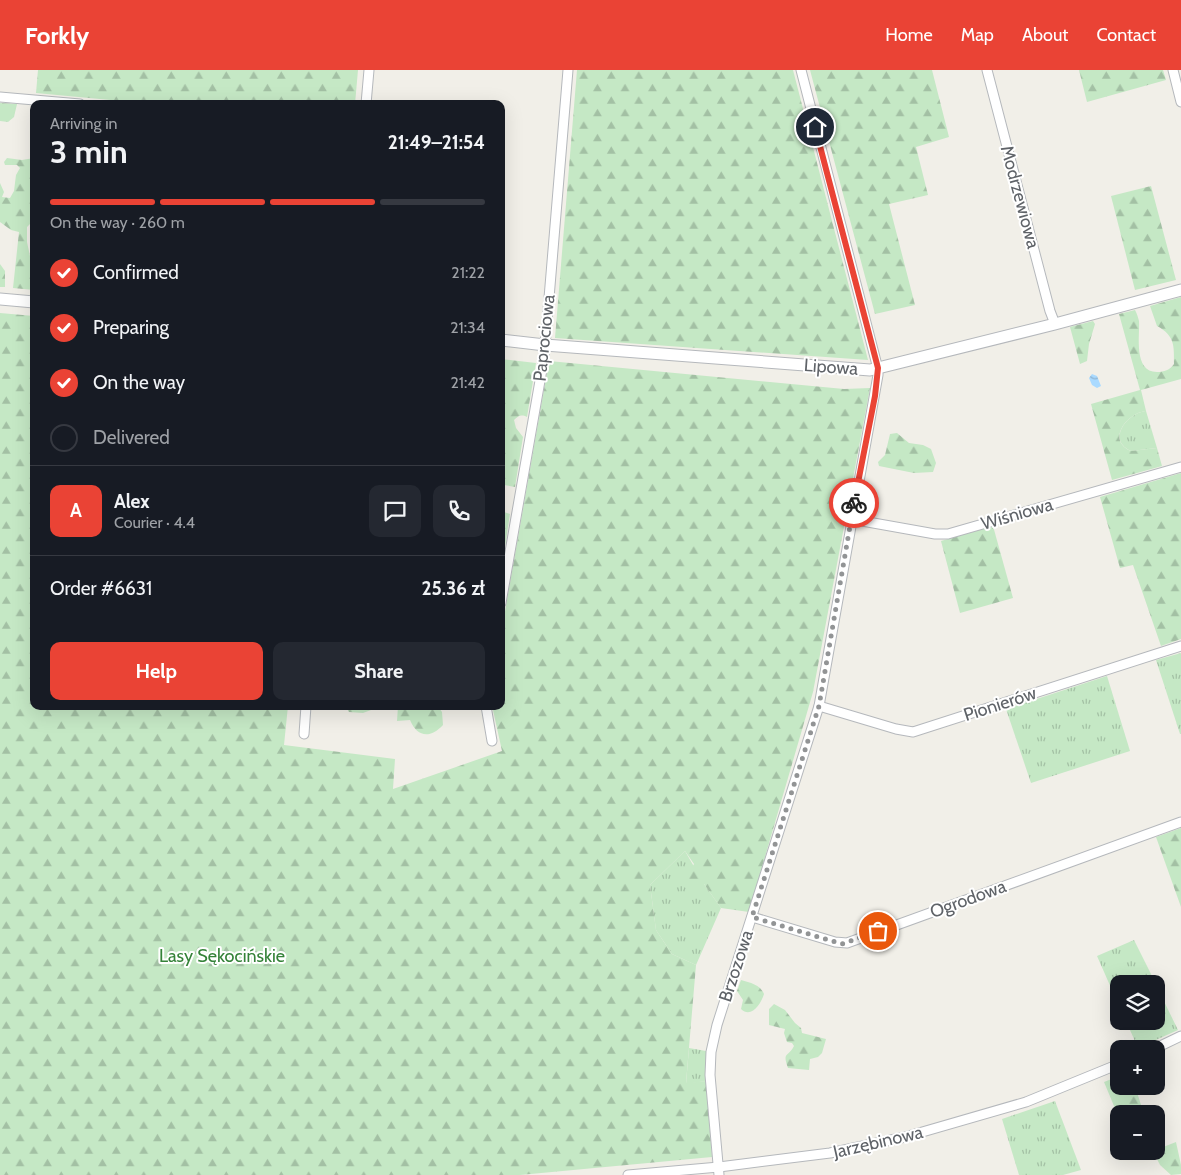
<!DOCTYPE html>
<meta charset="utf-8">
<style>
:root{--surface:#171b24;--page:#242831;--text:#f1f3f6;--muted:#9ea1a6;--line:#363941;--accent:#ea4335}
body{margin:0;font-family:Cabin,sans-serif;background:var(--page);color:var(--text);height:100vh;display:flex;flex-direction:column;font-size:19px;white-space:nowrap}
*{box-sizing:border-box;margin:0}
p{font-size:16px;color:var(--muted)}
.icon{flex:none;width:28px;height:28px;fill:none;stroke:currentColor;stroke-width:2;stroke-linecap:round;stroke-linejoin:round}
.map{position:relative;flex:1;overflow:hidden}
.side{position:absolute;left:30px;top:30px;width:475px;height:610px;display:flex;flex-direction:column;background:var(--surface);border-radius:10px;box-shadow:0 5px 20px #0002}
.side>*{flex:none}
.fabs{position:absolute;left:1110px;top:905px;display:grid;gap:10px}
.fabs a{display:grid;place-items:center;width:55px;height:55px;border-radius:10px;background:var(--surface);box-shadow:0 5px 20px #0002;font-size:25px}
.pin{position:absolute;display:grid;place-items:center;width:42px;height:42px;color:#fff;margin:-21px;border:2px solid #fff;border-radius:50%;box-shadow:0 1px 5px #0007}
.courier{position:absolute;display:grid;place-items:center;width:50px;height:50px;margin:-25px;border:4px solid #ea4335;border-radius:50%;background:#fff;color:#222;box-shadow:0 1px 6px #0007}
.overview em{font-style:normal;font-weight:700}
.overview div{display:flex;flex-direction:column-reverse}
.overview{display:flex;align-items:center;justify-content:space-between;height:85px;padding:0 20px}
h1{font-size:32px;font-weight:700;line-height:38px}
.bar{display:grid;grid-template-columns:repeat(4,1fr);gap:8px 5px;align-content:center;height:60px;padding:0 20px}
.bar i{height:6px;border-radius:4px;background:var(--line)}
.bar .active{background:var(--accent)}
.bar p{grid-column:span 4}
.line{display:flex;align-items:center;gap:12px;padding:0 20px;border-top:1px solid var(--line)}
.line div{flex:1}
.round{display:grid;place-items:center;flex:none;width:52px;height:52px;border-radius:10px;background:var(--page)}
ol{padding:0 20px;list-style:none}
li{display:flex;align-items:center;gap:15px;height:55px}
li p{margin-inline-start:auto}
li .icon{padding:5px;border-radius:50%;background:var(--accent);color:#fff;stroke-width:4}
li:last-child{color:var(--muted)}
li i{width:28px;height:28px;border:2px solid var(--line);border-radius:50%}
.action{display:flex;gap:10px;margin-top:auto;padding:10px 20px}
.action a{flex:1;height:58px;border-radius:10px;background:var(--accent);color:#fff;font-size:20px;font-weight:700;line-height:58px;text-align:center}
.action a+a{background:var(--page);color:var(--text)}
header{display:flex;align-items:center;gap:30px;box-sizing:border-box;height:70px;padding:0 25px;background:var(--accent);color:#fff}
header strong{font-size:24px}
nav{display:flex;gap:28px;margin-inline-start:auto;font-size:18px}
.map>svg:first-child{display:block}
</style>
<header>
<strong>Forkly</strong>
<nav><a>Home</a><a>Map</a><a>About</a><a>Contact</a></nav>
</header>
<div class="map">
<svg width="1181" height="1105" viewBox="0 0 1181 1105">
<defs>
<pattern id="grass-tufts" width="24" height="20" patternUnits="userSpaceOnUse" patternTransform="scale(1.25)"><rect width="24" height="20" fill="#c5e8c5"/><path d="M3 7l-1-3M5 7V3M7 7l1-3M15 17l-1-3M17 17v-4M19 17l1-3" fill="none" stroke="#a3c0a4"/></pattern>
<pattern id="forest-firs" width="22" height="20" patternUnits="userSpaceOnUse" patternTransform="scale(1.25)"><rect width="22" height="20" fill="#c5e8c5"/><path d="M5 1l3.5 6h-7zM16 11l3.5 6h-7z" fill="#a3c0a4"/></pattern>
<pattern id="water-waves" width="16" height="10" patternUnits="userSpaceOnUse" patternTransform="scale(1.25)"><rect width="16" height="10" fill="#aadaff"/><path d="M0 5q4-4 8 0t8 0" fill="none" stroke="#8eb4d2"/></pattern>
</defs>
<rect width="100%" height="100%" fill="#f1efe8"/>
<g fill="url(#grass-tufts)">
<path d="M1146 341 1157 378 1131 381C1106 370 1127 343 1146 341Z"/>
<polygon points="1181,583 1181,664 1180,664 1156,590"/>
<polygon points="1107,606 1130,681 1031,713 1006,639"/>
<polygon points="685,781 704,814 721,838 696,895 672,884 656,860 650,815"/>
<polygon points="1134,870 1156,914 1119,914 1119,936 1097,886"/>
<polygon points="1156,915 1178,960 1138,978 1126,951 1156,951"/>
<polygon points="689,978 706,981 706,1011 686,1014"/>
<polygon points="1055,1031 1081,1100 1063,1105 1019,1105 1002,1049"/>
</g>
<g fill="url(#forest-firs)">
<polygon points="38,0 358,0 355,34 153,34 36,23"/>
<polygon points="577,0 793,0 868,290 555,268"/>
<polygon points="810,0 932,0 949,67 916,77 928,125 889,134 915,235 875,244"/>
<polygon points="1079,0 1163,0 1166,10 1087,32"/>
<polygon points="0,33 17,34 14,47 8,52 0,51"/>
<polygon points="7,88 22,90 34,88 34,153 30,154 27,157 27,172 30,186 34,190 34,220 13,218 19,162 11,160 0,152 0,113 4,122 2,127 10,128 14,121 16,105 20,98 17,95 5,95 4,92"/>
<polygon points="1151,116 1176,210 1135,220 1111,126"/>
<polygon points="0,194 5,201 5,217 0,217"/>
<path d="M1181 227V309L1141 320 1146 341C1127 343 1106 370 1131 381L1157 378 1162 396 1112 410 1091 334 1140 320 1119 244 1135 240C1137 244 1138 247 1139 251 1140 265 1133 302 1157 302 1164 302 1170 300 1174 294 1174 275 1175 266 1157 256L1150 236Z"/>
<polygon points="0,243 34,246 34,636 288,636 284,675 395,689 393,719 502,681 493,640 493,636 501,636 501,564 549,291 844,319 870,318 813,622 749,842 721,838 704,814 689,821 682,814 694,794 685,781 650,815 656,860 672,884 696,895 686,1013 706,1011 712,1087 520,1105 0,1105"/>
<polygon points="1093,251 1095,254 1089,274 1087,291 1080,294 1070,257"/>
<path d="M501 289 536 293 527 347C521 344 518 346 514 350L516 358 523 367 515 417 504 415 505 404 501 403Z"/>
<polygon points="897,363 909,373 923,375 931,379 936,393 933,402 914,403 879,396 878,392 885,385 890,364"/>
<polygon points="1181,403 1181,569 1161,576 1133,495 1120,498 1100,427"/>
<polygon points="501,441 510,444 505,476 501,476"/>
<polygon points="993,456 1013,528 960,543 941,471"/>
<polygon points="345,636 372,636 371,640 363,643 349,642"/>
<path d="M398 636 439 638 442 642 443 655C430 669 417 667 410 650L397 651Z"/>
<polygon points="1181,758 1181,837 1156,767"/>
<path d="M741 910C750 913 760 914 764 924 761 934 751 949 741 939L743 930 737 921Z"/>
<path d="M774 934 785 940 795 953 801 958 802 963 826 969 822 983 818 987 810 989 809 1000 788 998C782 981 788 988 794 976L792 973 787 972 784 963 785 959 769 955V939Z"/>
<polygon points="1119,1006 1119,1016 1135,1016 1142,1038 1141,1044 1119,1044 1119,1048 1104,1012"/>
<polygon points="1176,1072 1181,1095 1181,1104 1171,1105 1160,1095 1153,1081"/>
</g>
<polygon fill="url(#water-waves)" points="1092,304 1097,306 1101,316 1097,318 1092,315 1089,308"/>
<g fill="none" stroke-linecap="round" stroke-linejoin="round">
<defs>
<g id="minor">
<polyline points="987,0 1050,241 1055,254"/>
<polyline points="1173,0 1181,32"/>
<polyline points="0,27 80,34"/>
<polyline points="366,34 369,0"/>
<polyline points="851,449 935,464 948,464 1181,397"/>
<polyline points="501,533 544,288 568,0"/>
<polyline points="486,636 492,671"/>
<polyline points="819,636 896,659 913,662 1181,576"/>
<polyline points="304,664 306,636"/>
<polyline points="752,847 835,872 847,873 1181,752"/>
<polyline points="1154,979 1181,966"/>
<polyline points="628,1105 719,1097 830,1083 905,1067 1026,1032 1119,994"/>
<polyline points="719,1105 710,1005 711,982 717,955 819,636 878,305 878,299 801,0"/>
</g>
<g id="tertiary">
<polyline points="0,229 34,232"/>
<polyline points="501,270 545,275 870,300 1055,254 1181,220"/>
</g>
</defs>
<use href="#minor" stroke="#b5b8bc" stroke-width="11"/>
<use href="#tertiary" stroke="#b5b8bc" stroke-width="13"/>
<use href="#minor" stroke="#fff" stroke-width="9"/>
<use href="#tertiary" stroke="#fff" stroke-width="11"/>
</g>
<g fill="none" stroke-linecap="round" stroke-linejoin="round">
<polyline stroke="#929495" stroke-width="5" stroke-dasharray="0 9" points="854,433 819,636 752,847 842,874 878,861"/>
<polyline stroke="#ea4335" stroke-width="6" points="815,57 878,298 875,326 854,433"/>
</g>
<g text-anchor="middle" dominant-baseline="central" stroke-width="4" stroke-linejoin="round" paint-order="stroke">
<g font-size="18" fill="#5f6368" stroke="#fff">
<text transform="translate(1020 127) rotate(75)">Modrzewiowa</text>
<text transform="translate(544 268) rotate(-84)">Paprociowa</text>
<text transform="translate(831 297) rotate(4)">Lipowa</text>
<text transform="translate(1017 444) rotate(-16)">Wiśniowa</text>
<text transform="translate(1000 634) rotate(-18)">Pionierów</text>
<text transform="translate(968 829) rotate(-20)">Ogrodowa</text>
<text transform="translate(736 896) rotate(-72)">Brzozowa</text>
<text transform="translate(878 1072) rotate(-13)">Jarzębinowa</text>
</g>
<g font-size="18" fill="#348238" stroke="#fff">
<text x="222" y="886">Lasy Sękocińskie</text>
</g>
</g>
</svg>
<div class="fabs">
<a><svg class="icon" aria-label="layers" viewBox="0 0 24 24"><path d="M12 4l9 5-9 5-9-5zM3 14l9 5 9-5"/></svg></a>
<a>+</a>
<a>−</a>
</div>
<div class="pin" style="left:878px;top:861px;background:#ea580c"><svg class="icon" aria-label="bag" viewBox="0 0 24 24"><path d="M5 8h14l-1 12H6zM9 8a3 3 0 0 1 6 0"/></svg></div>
<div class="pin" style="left:815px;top:57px;background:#1f2937"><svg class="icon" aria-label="home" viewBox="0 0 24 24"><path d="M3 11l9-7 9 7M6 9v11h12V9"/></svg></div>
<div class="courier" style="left:854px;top:433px"><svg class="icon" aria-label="bike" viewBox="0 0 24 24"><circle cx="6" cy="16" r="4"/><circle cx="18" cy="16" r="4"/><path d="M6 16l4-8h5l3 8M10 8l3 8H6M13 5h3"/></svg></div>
<section class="side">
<div class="overview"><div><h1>3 min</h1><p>Arriving in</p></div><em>21:49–21:54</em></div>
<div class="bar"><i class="active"></i><i class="active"></i><i class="active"></i><i></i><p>On the way · 260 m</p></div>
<ol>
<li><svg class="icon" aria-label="check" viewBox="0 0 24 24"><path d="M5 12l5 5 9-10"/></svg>Confirmed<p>21:22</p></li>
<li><svg class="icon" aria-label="check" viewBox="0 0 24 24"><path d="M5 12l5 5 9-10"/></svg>Preparing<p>21:34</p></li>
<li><svg class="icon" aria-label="check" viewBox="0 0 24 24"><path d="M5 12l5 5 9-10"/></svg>On the way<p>21:42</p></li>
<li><i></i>Delivered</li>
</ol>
<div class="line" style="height:90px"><b class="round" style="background:var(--accent);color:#fff">A</b><div><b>Alex</b><p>Courier · 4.4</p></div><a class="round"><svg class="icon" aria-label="chat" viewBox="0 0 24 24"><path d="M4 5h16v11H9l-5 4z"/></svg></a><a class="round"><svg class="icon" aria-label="phone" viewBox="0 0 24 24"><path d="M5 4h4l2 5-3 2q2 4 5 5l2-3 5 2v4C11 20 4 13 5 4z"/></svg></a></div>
<div class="line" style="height:65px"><div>Order #6631</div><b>25.36 zł</b></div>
<div class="action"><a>Help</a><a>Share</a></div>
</section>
</div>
